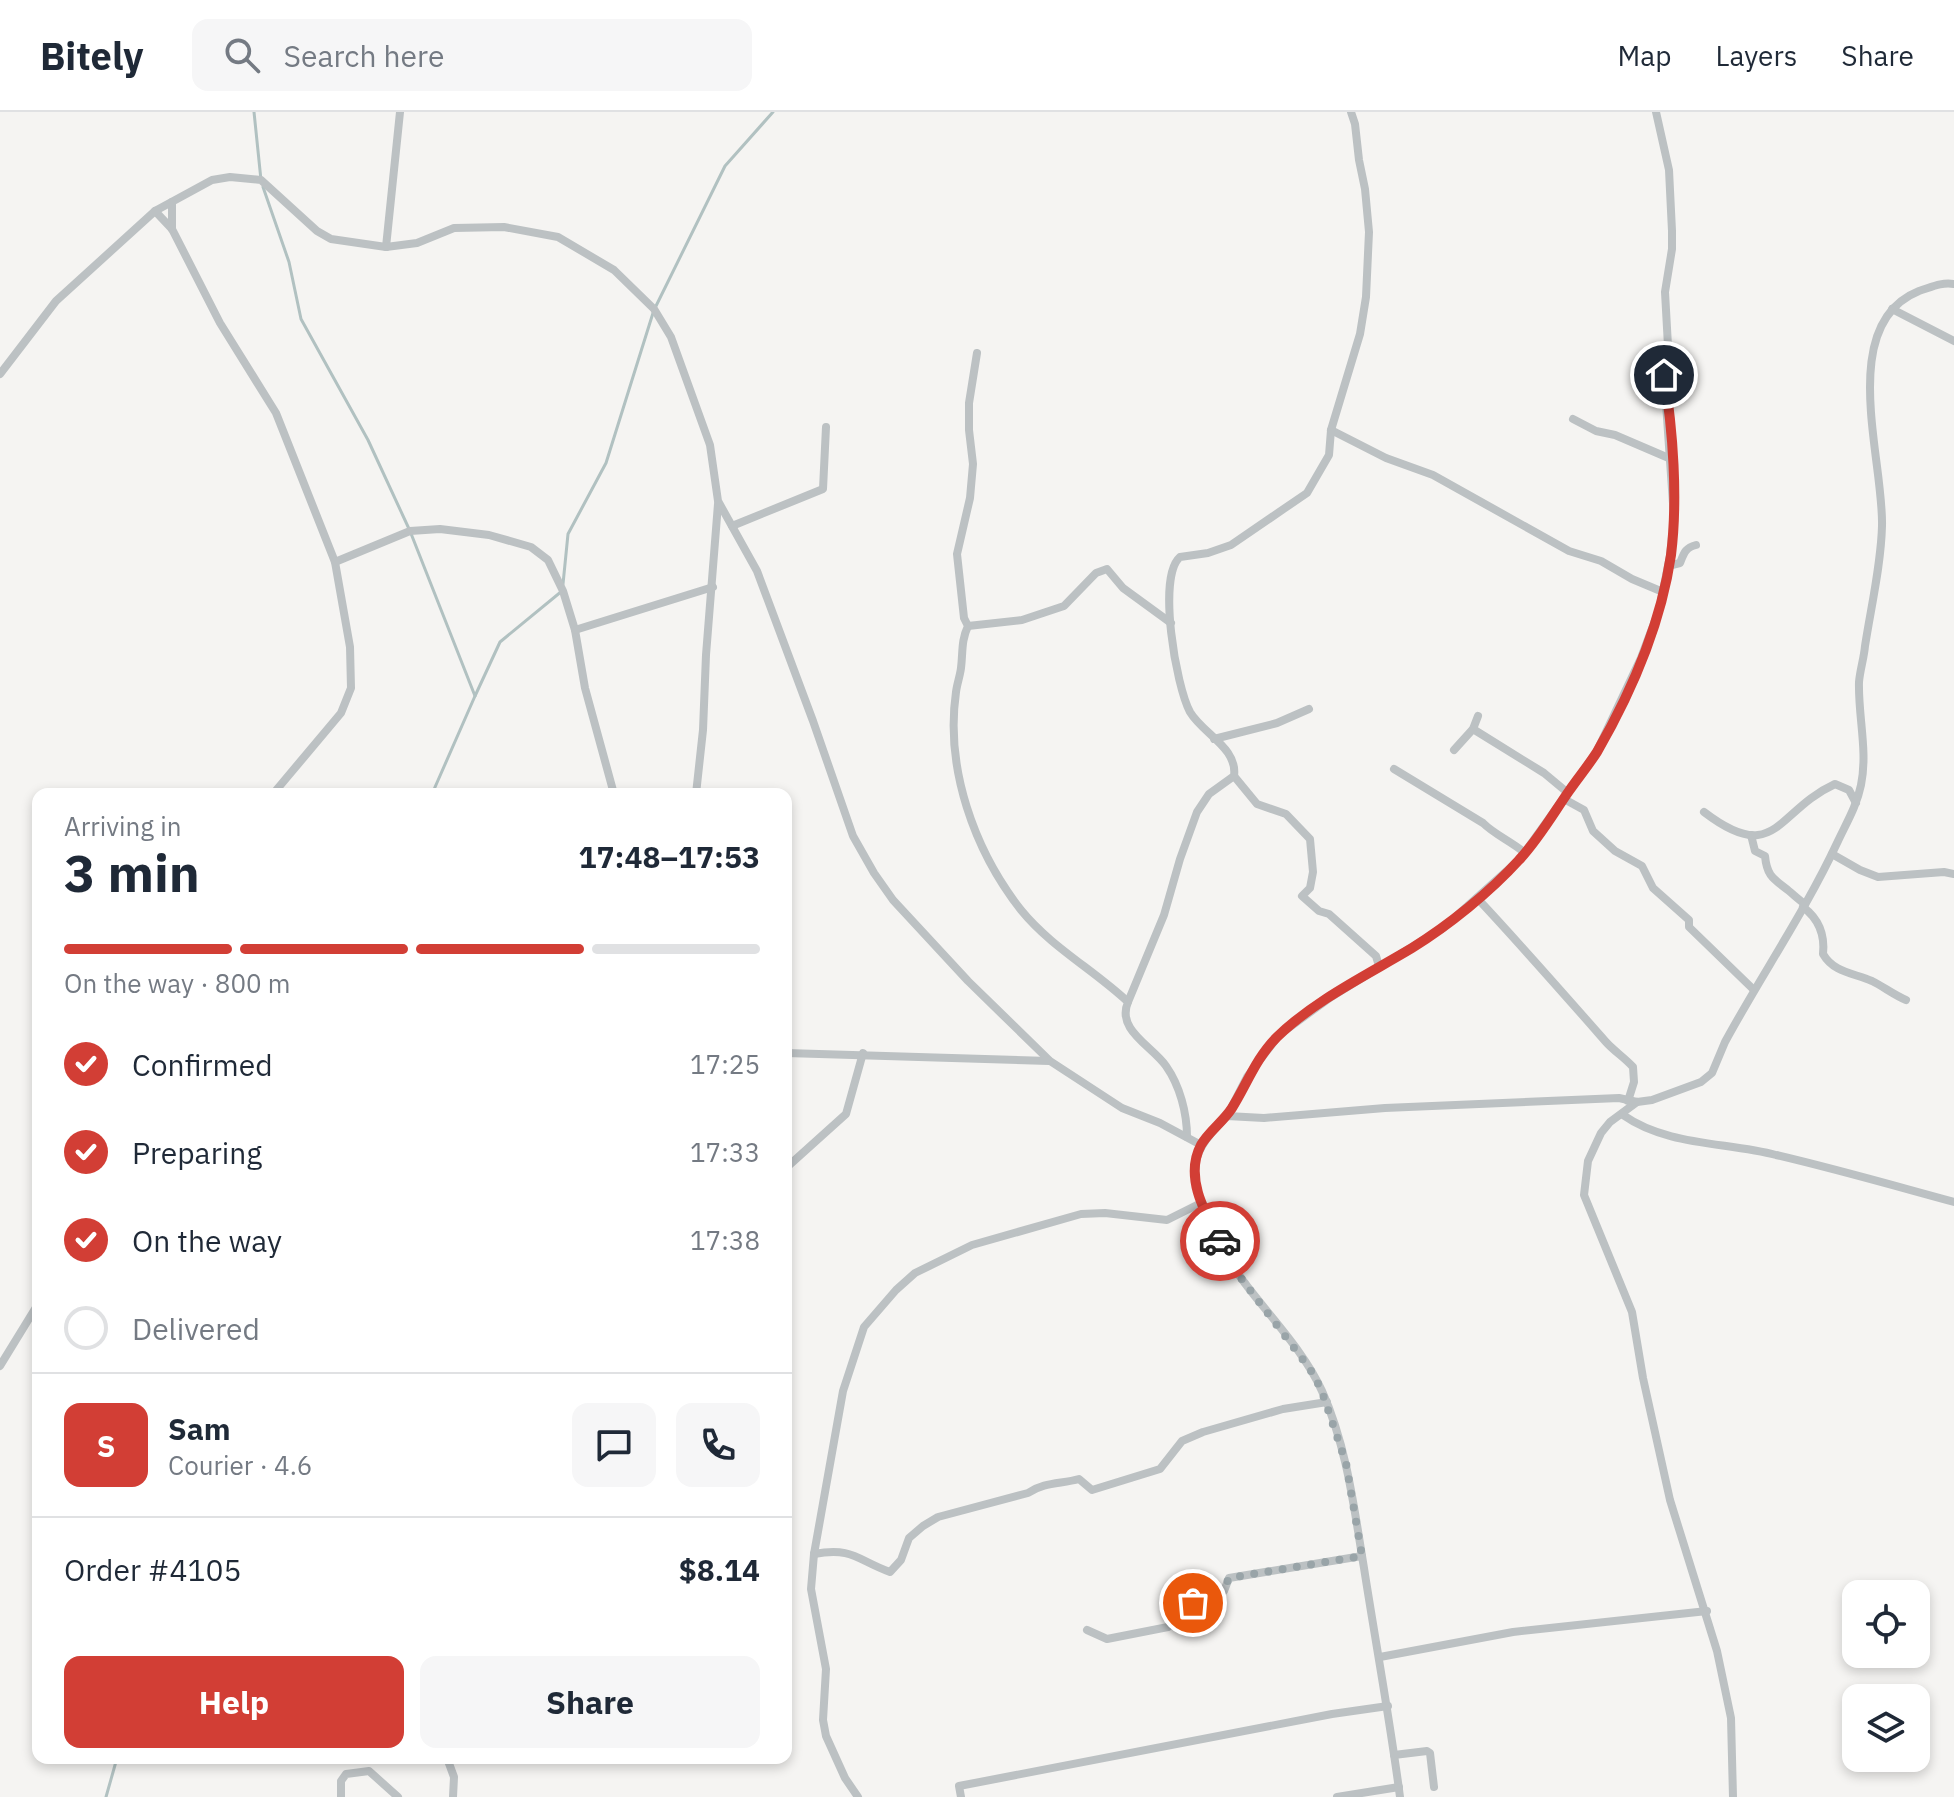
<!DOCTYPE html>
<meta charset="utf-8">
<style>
:root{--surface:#fff;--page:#f6f6f7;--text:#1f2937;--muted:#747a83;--line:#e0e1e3;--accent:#d23e35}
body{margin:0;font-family:"IBM Plex Sans",sans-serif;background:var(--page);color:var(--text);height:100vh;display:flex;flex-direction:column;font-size:30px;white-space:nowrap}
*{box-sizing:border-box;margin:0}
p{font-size:26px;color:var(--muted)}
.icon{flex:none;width:44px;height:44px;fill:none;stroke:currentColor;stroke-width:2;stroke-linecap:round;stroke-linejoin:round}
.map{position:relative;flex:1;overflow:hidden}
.drawer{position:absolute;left:32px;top:676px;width:760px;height:976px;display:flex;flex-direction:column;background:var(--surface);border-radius:16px;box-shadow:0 4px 12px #0003}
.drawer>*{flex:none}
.controls{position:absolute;left:1842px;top:1468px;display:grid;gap:16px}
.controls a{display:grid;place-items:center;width:88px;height:88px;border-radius:16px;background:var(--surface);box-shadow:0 4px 12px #0003;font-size:40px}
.pin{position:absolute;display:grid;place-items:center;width:68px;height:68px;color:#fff;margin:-34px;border:4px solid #fff;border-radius:50%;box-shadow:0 2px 8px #0007}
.courier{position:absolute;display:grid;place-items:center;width:80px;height:80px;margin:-40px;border:6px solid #d23e35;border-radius:50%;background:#fff;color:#222;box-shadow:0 2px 10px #0007}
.summary em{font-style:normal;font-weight:800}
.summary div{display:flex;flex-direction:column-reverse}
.summary{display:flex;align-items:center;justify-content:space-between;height:136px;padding:0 32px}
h1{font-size:52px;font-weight:800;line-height:60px}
.bar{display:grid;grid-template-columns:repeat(4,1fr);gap:12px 8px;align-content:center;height:96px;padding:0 32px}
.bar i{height:10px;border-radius:6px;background:var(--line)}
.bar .active{background:var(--accent)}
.bar p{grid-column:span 4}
.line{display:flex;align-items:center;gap:20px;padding:0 32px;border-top:2px solid var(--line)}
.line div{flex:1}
.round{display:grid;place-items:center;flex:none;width:84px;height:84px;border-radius:16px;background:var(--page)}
ol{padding:0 32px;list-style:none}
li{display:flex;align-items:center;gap:24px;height:88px}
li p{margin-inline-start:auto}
li .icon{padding:8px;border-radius:50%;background:var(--accent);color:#fff;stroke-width:4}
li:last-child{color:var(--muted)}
li i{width:44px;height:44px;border:4px solid var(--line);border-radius:50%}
.primary-button{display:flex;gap:16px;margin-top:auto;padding:16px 32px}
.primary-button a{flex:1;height:92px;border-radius:16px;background:var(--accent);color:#fff;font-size:32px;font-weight:800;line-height:92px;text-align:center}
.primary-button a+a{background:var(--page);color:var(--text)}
header{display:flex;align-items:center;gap:48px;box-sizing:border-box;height:112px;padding:0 40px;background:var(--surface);border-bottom:2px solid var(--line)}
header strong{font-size:38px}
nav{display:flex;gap:44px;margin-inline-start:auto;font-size:28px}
.search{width:560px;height:72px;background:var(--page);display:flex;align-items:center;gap:20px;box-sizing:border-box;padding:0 28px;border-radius:16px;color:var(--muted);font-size:30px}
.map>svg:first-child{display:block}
</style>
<header>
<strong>Bitely</strong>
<div class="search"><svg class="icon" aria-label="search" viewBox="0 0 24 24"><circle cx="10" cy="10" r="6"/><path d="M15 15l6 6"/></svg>Search here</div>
<nav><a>Map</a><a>Layers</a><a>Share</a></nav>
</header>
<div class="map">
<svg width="1954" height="1685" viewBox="0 0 1954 1685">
<rect width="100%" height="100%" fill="#f5f4f2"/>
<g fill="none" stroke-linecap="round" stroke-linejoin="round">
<g stroke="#b1c1c1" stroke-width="3">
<polyline points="254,0 261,68"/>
<polyline points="263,75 289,150 301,207 368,328 410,419 475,584 432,682"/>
<polyline points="656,194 725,54 773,0"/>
<polyline points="563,472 568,422 606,351 653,201"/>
<polyline points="475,584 500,530 562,479"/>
<polyline points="106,1685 117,1646"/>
</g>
<g stroke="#bcc1c3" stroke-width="8">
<polyline points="155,99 172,117 220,211 276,301 335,450 350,535 351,576 341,601 273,682"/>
<polyline points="172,117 172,90"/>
<polyline points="386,135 400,0"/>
<polyline points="1892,197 1954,229"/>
<path d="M977 241 969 291V318L973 352 970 386 957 442 964 506 968 514C961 529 963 540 961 556 960 564 957 572 956 580 945 656 974 738 1021 798 1051 835 1094 858 1128 890 1116 918 1152 934 1166 954 1180 974 1187 1001 1187 1025"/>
<polyline points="0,262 56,189 155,99 212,68 230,65 261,68 317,119 331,127 386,135 417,131 454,116 504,115 558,125 614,158 654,197 671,225 710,333 718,389 757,459 813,609 853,724 874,761 893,788 968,869 1050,949 1122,996 1160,1011 1201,1033"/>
<polyline points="1573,307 1596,319 1615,323 1671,347"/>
<polyline points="1331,318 1386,346 1433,363 1569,439 1601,449 1632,467 1663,480"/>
<polyline points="732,414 823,377 826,315"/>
<polyline points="335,450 410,419 440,417 489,423 531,435 548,448 563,479 575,518 585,576 614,682"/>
<path d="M1668 454 1680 451C1684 441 1685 436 1696 433"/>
<polyline points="968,514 1022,508 1064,494 1096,461 1107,457 1123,476 1171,511"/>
<polyline points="575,518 713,475"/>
<polyline points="1473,617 1544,661 1568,681"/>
<polyline points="1214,627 1277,611 1309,597"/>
<polyline points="1454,638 1473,617 1478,604"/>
<path d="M1394 657 1483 711C1495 723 1511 729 1525 741"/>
<polyline points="1234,664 1257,692 1286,702 1310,727 1313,760 1310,776 1302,784 1319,799 1329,802 1376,844 1379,854"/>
<polyline points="696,682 703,618 706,543 718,392"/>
<polyline points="1564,687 1584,698 1593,719 1615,739 1642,754 1653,776 1689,808 1689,815 1754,878"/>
<path d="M1704 700C1776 755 1776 699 1835 672L1849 678 1856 691"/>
<path d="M1751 723 1755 739 1765 744C1767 765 1774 767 1789 779 1795 784 1799 788 1805 792"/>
<polyline points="1832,742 1860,758 1878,765 1944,760 1954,762"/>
<path d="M1477 786C1521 833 1563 881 1606 930 1614 939 1625 946 1633 955L1634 970 1628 989"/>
<path d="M1803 795C1819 807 1825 823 1823 842 1834 861 1854 861 1872 869 1884 875 1894 883 1906 888"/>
<path d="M1128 890 1164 803 1180 747 1197 700 1209 682 1234 664C1238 636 1203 622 1190 600 1176 574 1157 465 1180 445L1208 441 1231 433 1285 396 1307 381 1329 343 1331 318 1360 222 1366 185 1369 120 1365 77 1359 48 1355 12 1351 0"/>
<polyline points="786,941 1049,949"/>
<polyline points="1637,990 1610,1010 1601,1021 1588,1049 1584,1083 1632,1200 1643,1266 1670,1388 1717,1539 1731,1606 1733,1685"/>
<path d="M1623 1003C1667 1034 1726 1030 1776 1043 1836 1057 1895 1074 1954 1090"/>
<polyline points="1227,1004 1247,965 1279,923 1331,885 1443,816 1520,747 1596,641 1641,546 1659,498 1670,444 1674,406 1664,263 1668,234 1665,180 1672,137 1672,119 1669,58 1656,0"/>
<polyline points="786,1056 846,1002 863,941"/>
<polyline points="0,1254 38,1192"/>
<path d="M814 1442C853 1435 857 1448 890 1460L901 1448 909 1426 923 1414 938 1405 1028 1381C1044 1370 1061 1372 1079 1367L1092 1378 1160 1357 1182 1329 1203 1320 1283 1297 1327 1290"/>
<polyline points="1087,1518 1107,1527 1168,1515 1193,1491 1215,1487 1224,1479 1229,1466 1362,1444"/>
<polyline points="1380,1545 1513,1520 1707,1499"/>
<polyline points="1394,1643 1427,1639 1430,1641 1434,1675"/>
<polyline points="447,1646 454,1665 453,1685"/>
<polyline points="341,1685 341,1669 346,1662 369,1659 398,1685"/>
<polyline points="858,1685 845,1666 826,1624 823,1608 826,1557 811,1477 814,1442 843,1279 864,1215 896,1178 915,1161 972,1133 1081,1102 1105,1101 1167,1108 1201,1091"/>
<polyline points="961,1685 959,1674 1332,1602 1388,1594"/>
<polyline points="1337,1685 1399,1675"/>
<path d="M1400 1685C1390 1608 1376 1533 1364 1456 1354 1396 1347 1335 1322 1279 1304 1239 1270 1205 1244 1170 1233 1156 1225 1138 1217 1122 1207 1105 1197 1086 1195 1066 1192 1039 1210 1022 1227 1004L1264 1006 1385 996 1619 986 1637 990 1652 988 1701 970 1712 961 1725 930C1762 862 1806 798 1838 729 1847 710 1857 693 1861 673 1868 639 1858 604 1859 570 1860 558 1864 546 1865 534 1871 495 1881 453 1882 414 1884 348 1836 212 1919 179 1932 175 1941 170 1954 172"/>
</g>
</g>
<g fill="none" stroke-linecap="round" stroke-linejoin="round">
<path stroke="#99a4a8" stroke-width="8" stroke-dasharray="0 14.4" d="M1193 1491C1212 1487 1221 1485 1229 1466L1362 1444 1346 1351 1321 1277 1310 1257 1241 1166 1220 1129"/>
<path stroke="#d23e35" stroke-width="10" d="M1220 1129C1205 1101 1184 1065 1201 1033 1209 1019 1223 1010 1232 996 1247 972 1256 946 1277 925 1315 888 1367 863 1412 836 1449 813 1490 780 1519 748 1538 728 1553 702 1569 679 1578 666 1588 654 1597 640 1631 581 1661 511 1671 443 1678 387 1673 318 1664 263"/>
</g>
</svg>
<div class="controls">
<a><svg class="icon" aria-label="locate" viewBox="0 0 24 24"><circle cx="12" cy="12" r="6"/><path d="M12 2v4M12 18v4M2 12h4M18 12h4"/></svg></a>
<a><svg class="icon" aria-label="layers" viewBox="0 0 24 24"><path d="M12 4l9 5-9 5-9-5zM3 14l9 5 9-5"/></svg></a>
</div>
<div class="pin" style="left:1193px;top:1491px;background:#ea580c"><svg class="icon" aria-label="bag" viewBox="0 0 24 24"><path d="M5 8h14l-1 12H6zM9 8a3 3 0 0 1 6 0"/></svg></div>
<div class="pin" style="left:1664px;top:263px;background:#1f2937"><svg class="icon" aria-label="home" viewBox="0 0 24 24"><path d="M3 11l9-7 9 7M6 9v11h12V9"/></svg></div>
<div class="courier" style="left:1220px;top:1129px"><svg class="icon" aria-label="car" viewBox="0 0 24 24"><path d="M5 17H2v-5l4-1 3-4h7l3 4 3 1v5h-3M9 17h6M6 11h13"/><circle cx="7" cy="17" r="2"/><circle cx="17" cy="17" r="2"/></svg></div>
<section class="drawer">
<div class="summary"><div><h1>3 min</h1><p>Arriving in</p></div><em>17:48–17:53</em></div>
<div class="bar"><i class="active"></i><i class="active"></i><i class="active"></i><i></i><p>On the way · 800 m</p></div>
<ol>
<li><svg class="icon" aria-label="check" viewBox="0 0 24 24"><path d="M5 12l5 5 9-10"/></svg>Confirmed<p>17:25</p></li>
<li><svg class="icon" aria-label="check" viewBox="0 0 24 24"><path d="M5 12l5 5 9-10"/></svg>Preparing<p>17:33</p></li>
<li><svg class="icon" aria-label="check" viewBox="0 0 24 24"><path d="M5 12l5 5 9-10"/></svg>On the way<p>17:38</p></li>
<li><i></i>Delivered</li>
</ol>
<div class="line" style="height:144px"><b class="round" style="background:var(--accent);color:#fff">S</b><div><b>Sam</b><p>Courier · 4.6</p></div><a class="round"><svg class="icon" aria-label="chat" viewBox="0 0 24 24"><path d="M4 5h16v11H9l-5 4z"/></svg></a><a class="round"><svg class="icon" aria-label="phone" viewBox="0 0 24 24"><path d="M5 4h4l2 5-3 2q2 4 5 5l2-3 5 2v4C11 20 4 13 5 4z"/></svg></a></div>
<div class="line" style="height:104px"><div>Order #4105</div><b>$8.14</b></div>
<div class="primary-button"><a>Help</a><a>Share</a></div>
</section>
</div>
